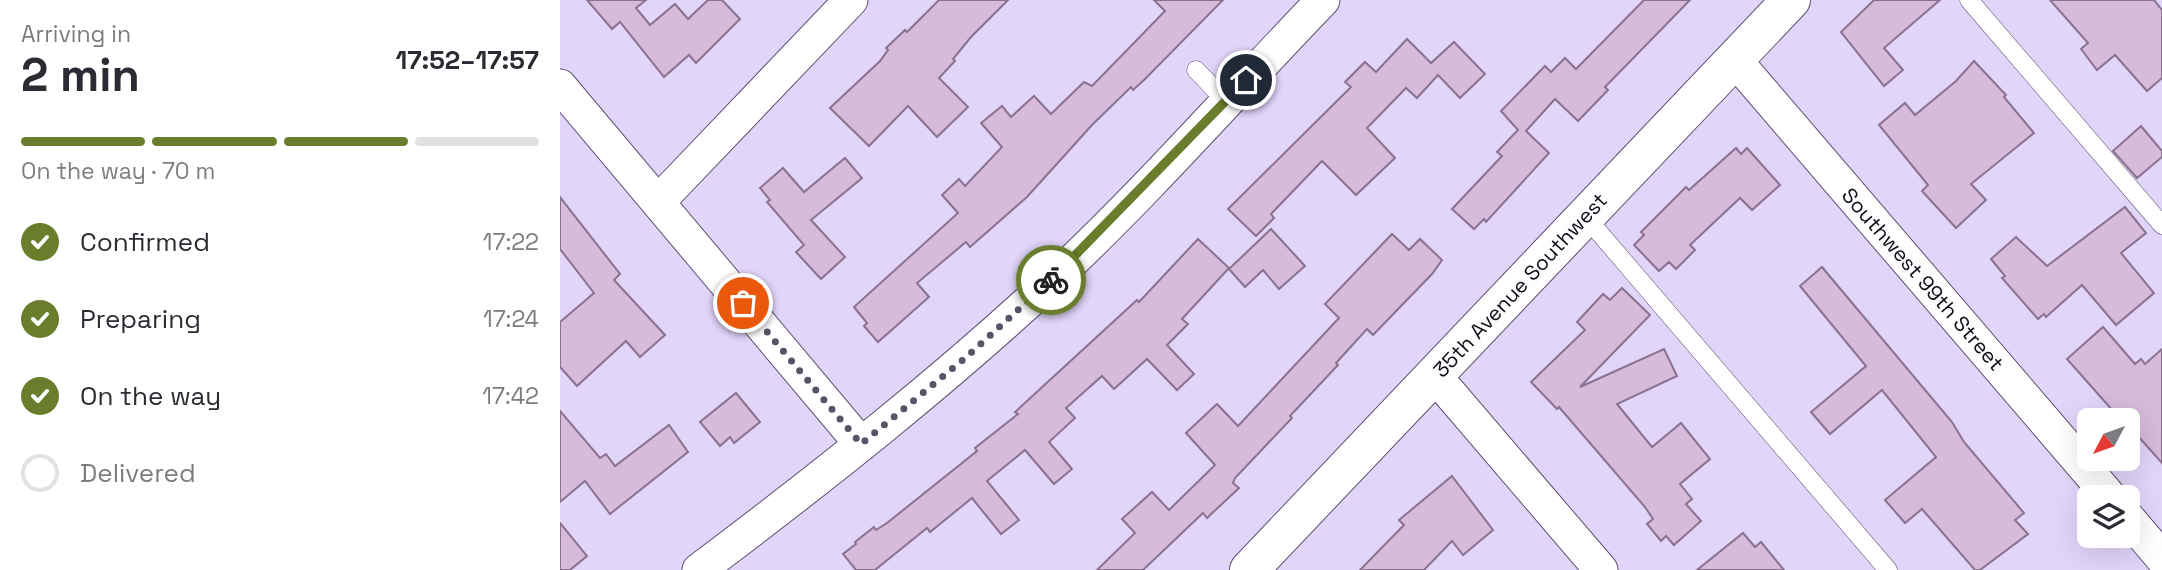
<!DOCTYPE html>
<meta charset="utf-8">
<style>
:root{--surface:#fff;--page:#f7f7f7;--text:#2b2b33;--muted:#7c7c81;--line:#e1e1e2;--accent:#6a7d2c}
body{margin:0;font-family:"Space Grotesk",sans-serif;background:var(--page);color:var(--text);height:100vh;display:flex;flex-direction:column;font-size:26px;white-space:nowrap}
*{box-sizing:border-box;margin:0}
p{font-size:23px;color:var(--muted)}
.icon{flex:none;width:38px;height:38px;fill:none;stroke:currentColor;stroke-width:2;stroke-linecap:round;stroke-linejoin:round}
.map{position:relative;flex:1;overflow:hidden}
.panel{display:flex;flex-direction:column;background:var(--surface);width:560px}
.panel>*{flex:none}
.needle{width:46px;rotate:229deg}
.buttons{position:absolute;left:1517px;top:408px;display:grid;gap:14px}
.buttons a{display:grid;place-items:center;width:63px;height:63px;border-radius:10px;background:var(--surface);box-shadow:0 7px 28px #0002;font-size:35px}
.pin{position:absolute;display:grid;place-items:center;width:60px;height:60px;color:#fff;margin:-30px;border:4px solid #fff;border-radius:50%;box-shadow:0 2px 7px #0007}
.courier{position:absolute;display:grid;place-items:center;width:70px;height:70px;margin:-35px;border:5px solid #6a7d2c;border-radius:50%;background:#fff;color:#222;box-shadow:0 2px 9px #0007}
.head em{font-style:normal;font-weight:700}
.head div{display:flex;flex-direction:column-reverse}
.head{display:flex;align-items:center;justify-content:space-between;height:119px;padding:0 21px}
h1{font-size:46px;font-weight:700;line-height:52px}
.bar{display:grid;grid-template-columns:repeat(4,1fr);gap:10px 7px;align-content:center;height:84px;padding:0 21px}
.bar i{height:9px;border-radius:5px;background:var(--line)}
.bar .active{background:var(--accent)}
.bar p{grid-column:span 4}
ol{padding:0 21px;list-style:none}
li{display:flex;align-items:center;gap:21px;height:77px}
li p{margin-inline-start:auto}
li .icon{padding:7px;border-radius:50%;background:var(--accent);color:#fff;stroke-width:4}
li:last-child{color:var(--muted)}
li i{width:38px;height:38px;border:4px solid var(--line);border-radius:50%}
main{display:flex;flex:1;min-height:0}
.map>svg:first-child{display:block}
</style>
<main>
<section class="panel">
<div class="head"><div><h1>2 min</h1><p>Arriving in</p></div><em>17:52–17:57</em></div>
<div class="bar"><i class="active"></i><i class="active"></i><i class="active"></i><i></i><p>On the way · 70 m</p></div>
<ol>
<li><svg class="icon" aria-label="check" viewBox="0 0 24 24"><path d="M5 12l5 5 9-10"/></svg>Confirmed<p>17:22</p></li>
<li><svg class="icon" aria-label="check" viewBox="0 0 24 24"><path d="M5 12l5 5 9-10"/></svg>Preparing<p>17:24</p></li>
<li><svg class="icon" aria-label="check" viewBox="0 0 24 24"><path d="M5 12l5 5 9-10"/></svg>On the way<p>17:42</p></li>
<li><i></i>Delivered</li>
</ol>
</section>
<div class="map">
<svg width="1602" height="570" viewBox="0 0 1602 570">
<rect width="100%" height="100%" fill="#e1d5fa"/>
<g fill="#d6bbdb" stroke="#8a728f" stroke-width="2">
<polygon points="27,0 86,0 76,8 90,25 115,4 128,19 148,0 162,0 180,19 136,63 129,55 104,77 60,22 52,29"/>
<polygon points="379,0 448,0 411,37 393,59 395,61 379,78 408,107 377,137 348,106 309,146 270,108 320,61 328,50 326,48 345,30 347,32"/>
<polygon points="594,0 663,0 584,80 573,90 571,87 532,125 467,197 410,247 406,242 357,283 369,297 318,342 304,326 307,323 294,307 398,213 382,195 399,179 405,186 442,147 421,123 442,106 451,117 474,96 491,114 524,82 532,86 605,11"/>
<polygon points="1084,0 1130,0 1045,87 1048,90 1018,121 995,99 966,131 989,153 926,222 924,219 914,229 892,209 942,156 937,152 958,130 941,111 985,66 991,72 1005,58 1016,69"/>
<polygon points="1314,0 1380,0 1324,48 1343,70 1324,86 1281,32"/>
<polygon points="1490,0 1594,0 1602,10 1602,78 1587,91 1555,55 1537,70 1521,49 1528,43"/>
<polygon points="847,39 871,63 894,42 925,74 900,98 878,75 857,98 846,88 807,128 835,158 796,195 762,161 711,214 714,218 696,236 668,209 791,87 785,82 805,62 816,72"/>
<polygon points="1414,61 1446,95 1444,97 1474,133 1411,184 1426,200 1396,228 1362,191 1368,185 1319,125 1345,103 1355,115 1396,81"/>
<polygon points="1581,126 1602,151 1602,157 1577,178 1553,151"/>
<polygon points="1176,148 1181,154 1187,148 1220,185 1192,210 1180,198 1130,245 1135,250 1116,269 1109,262 1099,271 1074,245 1084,235 1081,232 1126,187 1129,190"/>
<polygon points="285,158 302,178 251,220 285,257 261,279 236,252 244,245 207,202 210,200 200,188 223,168 244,192"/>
<polygon points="0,197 60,274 54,280 105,335 80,357 66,341 17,386 0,367 0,322 34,293 0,249"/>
<polygon points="1565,207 1586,233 1561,253 1594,293 1556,325 1522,285 1486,317 1484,314 1478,319 1442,278 1445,276 1431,259 1456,237 1487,266"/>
<polygon points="711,229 745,266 719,289 703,270 685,287 669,269"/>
<polygon points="832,234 849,250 860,239 882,260 872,274 813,335 807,329 776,363 778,365 730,416 732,418 675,478 673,483 679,488 647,518 643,513 583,570 537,570 575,533 562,519 592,492 609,510 655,465 626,433 657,404 678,426 779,318 765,304"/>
<polygon points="638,239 669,268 622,319 628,324 607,345 634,374 617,390 587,359 554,389 542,376 506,408 515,418 489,442 512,469 494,484 465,450 427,481 459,520 441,534 412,498 370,532 367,528 315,570 296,570 283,554 296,544 295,542 314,527 316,530 327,523 417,451 415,448 458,414 455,412 577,300 579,302"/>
<polygon points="1262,267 1392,422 1404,442 1464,513 1455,520 1468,534 1420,570 1415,570 1362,509 1345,523 1325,500 1376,457 1322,390 1270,434 1251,412 1306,366 1240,286"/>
<polygon points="1062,288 1090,315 1020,387 1104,349 1117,376 1057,404 1092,447 1121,423 1150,459 1120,484 1132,499 1126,504 1141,521 1114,545 1106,536 1101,541 1087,524 1093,519 1085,507 999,407 997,409 971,382 1025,330 1017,322 1043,294 1050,300"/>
<polygon points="1543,327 1575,364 1581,359 1585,364 1602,349 1602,463 1568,425 1568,420 1561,420 1507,359"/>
<polygon points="176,393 200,422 174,443 170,437 160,446 140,422"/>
<polygon points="0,411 40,458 46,454 55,466 109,425 128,452 50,514 25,481 0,502"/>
<polygon points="892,476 933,530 903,555 892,541 864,570 800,570 844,525 839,520"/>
<polygon points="0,523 27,556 10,570 0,570"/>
<polygon points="1183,533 1195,547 1201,542 1224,570 1137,570"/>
</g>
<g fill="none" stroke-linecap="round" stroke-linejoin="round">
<defs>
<g id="lane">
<polyline points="1409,0 1602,225"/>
<polyline points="636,70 666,101"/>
<polyline points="1025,216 1328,570"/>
</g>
<g id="street">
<polyline points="1175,60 1550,497"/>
<polyline points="0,86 301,444"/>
<polyline points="98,202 291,0"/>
<polyline points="875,376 1041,570"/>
<polyline points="1568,518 1602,558"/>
<path d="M139 570C264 476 388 378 502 271 593 185 676 90 763 0"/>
</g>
<polyline id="secondary" points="689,570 1231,0"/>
</defs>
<use href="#lane" stroke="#5c5170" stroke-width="19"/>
<use href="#street" stroke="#5c5170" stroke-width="35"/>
<use href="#secondary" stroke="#5c5170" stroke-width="40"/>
<use href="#lane" stroke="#fff" stroke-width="18"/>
<use href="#street" stroke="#fff" stroke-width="33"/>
<use href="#secondary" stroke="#fff" stroke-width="38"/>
</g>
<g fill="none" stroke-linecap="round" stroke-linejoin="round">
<polyline stroke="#5a5368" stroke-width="7" stroke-dasharray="0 12.6" points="183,303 301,444 404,359 491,280"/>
<polyline stroke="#6a7d2c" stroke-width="9" points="491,280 686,80"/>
</g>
<g text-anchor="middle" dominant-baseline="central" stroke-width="7" stroke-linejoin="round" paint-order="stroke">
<g font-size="21" fill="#110d19" stroke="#fdfdfd">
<text transform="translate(1363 279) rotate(49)">Southwest 99th Street</text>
<text transform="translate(960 285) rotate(-47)">35th Avenue Southwest</text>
</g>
</g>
</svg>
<div class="buttons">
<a><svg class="needle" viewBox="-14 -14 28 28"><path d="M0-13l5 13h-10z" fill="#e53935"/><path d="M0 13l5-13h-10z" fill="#7c7c81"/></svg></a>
<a><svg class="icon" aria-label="layers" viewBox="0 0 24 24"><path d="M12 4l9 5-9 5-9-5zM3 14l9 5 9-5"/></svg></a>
</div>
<div class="pin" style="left:183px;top:303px;background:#ea580c"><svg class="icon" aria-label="bag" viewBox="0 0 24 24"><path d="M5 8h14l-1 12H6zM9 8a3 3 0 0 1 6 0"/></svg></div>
<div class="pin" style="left:686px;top:80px;background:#1f2937"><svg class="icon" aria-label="home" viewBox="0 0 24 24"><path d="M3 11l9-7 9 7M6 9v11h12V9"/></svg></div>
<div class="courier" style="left:491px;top:280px"><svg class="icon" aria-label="bike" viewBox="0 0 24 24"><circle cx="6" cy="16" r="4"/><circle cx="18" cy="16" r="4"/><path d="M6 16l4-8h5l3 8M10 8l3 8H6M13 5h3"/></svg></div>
</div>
</main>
